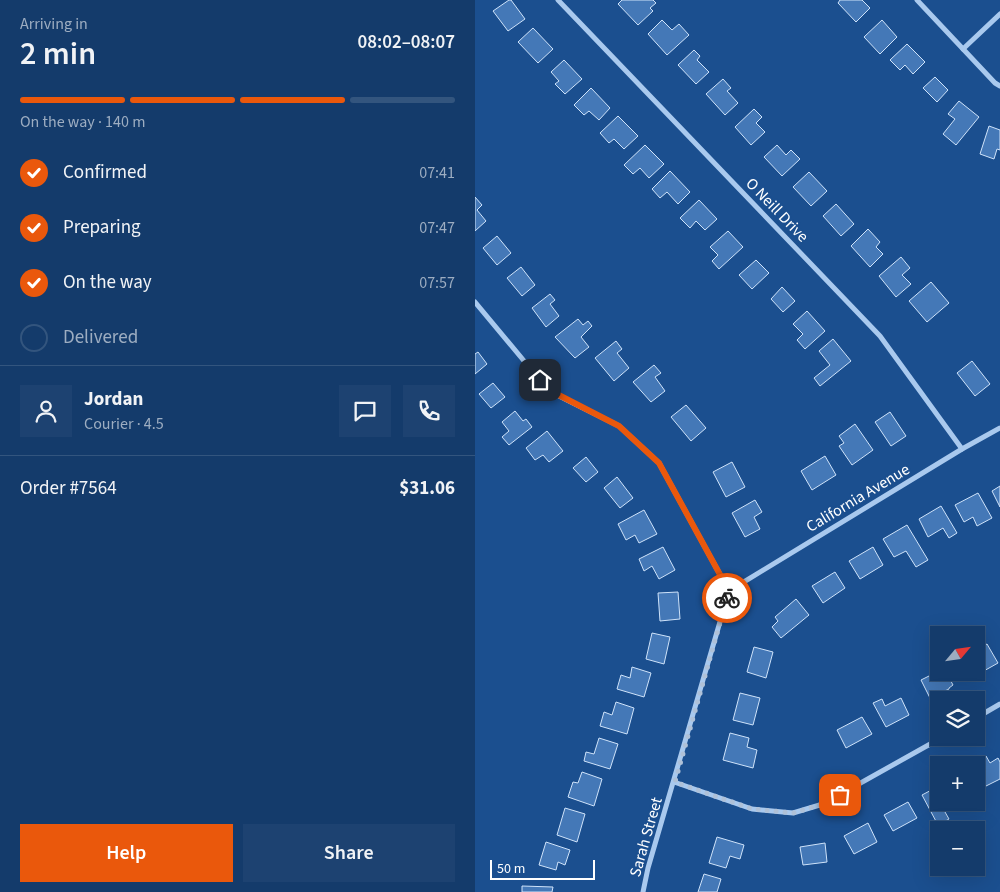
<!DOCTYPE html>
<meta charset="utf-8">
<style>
:root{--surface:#143b6b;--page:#1d4271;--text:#f1f3f6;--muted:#9dadc1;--line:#33557e;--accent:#ea580c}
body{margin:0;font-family:"Source Sans 3",sans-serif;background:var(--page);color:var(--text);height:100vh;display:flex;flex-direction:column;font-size:19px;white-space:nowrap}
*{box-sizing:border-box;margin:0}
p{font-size:16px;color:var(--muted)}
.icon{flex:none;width:28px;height:28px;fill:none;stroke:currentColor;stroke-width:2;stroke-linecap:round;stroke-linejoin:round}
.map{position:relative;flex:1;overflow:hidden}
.sheet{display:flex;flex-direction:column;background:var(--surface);width:475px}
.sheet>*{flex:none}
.needle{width:32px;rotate:61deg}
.buttons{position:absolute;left:455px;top:626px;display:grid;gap:10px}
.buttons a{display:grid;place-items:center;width:55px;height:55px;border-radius:0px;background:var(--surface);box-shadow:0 5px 20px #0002,0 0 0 1px var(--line);font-size:25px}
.scale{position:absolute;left:15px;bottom:12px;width:105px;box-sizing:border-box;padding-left:5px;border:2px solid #fff;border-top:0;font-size:14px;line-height:18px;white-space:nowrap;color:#fff;-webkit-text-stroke:4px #1b4f8f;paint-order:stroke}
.pin{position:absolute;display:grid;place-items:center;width:42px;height:42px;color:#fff;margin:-21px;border-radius:10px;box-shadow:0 2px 8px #0006}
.courier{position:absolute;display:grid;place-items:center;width:50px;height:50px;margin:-25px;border:4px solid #ea580c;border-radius:50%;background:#fff;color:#222;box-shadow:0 1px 6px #0007}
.head em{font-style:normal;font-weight:600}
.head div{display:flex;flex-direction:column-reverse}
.head{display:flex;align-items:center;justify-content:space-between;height:85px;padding:0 20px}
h1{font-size:32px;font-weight:600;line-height:38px}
.bar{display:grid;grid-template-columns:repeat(4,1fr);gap:8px 5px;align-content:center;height:60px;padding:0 20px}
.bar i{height:6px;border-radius:4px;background:var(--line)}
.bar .on{background:var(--accent)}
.bar p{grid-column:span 4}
.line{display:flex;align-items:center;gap:12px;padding:0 20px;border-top:1px solid var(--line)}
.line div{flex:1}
.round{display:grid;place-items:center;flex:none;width:52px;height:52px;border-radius:0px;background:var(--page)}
ol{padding:0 20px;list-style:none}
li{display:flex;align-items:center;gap:15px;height:55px}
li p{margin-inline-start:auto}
li .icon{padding:5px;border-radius:50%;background:var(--accent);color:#fff;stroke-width:4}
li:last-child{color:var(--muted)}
li i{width:28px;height:28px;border:2px solid var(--line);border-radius:50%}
.primary-button{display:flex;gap:10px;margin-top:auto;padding:10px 20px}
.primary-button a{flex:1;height:58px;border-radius:0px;background:var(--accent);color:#fff;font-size:20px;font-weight:600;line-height:58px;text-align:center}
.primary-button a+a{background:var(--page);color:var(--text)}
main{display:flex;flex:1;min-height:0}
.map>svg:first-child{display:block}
</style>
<main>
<section class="sheet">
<div class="head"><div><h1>2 min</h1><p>Arriving in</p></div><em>08:02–08:07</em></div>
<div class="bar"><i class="on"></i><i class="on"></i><i class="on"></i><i></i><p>On the way · 140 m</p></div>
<ol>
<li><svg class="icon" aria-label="check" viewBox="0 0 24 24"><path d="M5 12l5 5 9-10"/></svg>Confirmed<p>07:41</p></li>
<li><svg class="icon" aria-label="check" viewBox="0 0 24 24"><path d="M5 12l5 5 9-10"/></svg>Preparing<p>07:47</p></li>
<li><svg class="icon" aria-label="check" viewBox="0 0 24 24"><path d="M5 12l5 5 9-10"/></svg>On the way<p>07:57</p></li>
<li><i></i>Delivered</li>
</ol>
<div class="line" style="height:90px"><a class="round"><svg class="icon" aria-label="person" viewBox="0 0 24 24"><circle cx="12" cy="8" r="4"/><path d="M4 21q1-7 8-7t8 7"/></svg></a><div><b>Jordan</b><p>Courier · 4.5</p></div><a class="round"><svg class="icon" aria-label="chat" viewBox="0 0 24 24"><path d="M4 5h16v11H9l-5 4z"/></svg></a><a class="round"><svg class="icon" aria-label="phone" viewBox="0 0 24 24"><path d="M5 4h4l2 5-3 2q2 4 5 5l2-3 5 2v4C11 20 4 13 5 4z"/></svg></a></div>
<div class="line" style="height:65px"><div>Order #7564</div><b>$31.06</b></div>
<div class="primary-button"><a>Help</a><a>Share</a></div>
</section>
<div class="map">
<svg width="525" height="892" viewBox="0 0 525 892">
<rect width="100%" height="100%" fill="#1b4f8f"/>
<g fill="#4478b7" stroke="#cfe3fa">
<polygon points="34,0 36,0 50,19 33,31 18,11"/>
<polygon points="147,0 178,0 181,3 175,8 178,11 163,25 143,4"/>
<polygon points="365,0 387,0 395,8 381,22 363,3"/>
<polygon points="187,20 197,30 204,24 214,35 192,55 173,34"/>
<polygon points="407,20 422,37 405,54 389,37"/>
<polygon points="58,28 78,49 63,63 43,42"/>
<polygon points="432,44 450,62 438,74 430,65 425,70 415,60"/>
<polygon points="219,50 225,56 222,60 234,72 221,84 203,65"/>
<polygon points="89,60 107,79 90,94 80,84 84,81 76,72"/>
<polygon points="460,77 473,90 462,102 448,88"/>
<polygon points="248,79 256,88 252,91 263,103 250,115 231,94"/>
<polygon points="116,88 135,108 124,120 114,111 109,115 99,105"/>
<polygon points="484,101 504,117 481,145 468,134 480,119 473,114"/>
<polygon points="279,109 287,117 281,123 290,132 276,145 260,127"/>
<polygon points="143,116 163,136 149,149 139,139 134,143 125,133"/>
<polygon points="514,126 525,130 525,150 522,149 519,159 505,154"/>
<polygon points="170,145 189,164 174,178 165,168 158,174 149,165"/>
<polygon points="302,145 311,155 316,150 325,159 307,176 289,157"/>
<polygon points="195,171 215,192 203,204 192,192 185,198 177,189"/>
<polygon points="334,172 352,191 336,206 318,187"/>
<polygon points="0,197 7,205 2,210 11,221 0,231"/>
<polygon points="224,200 242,219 230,230 221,221 215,228 205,218"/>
<polygon points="361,204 379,224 366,236 348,216"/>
<polygon points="393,229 405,242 401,247 408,254 395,267 376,246"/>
<polygon points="253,231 268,247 244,269 237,261 243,255 235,247"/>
<polygon points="22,236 36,253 22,265 8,248"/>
<polygon points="426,257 435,268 427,275 436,284 421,297 404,276"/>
<polygon points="281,260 294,273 277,289 264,275"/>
<polygon points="46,267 60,285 47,296 32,278"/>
<polygon points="456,282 474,303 452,322 434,301"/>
<polygon points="307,287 320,301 308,312 296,299"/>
<polygon points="75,294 80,300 75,304 84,316 71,327 57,308"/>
<polygon points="332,311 350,331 330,349 322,340 328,334 318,324"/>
<polygon points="103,319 108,325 113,321 117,326 106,337 114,347 100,358 80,337"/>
<polygon points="358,339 376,361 345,386 339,378 355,365 344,351"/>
<polygon points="141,341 147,349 142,353 154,368 139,381 120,358"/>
<polygon points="3,352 12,364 0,374 0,354"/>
<polygon points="497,361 515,384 500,396 482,373"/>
<polygon points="179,365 186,373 180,377 190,391 176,402 158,382"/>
<polygon points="18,383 30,397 16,408 4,394"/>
<polygon points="211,405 231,428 216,441 196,417"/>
<polygon points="40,411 48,421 51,419 57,427 34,445 27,437 34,431 27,422"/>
<polygon points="415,412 431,436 416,446 400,422"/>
<polygon points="380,424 398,450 377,465 364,446 369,443 364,436"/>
<polygon points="72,431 88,451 74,462 68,455 60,460 51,448"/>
<polygon points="350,456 361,475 337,490 326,471"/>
<polygon points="111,457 123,472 111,482 98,468"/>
<polygon points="257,462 270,487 251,497 238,472"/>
<polygon points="142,477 158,498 145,508 129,488"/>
<polygon points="525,486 525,507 517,491"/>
<polygon points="503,493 517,518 502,526 498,517 489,522 480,505"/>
<polygon points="280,500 287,512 279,517 285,529 270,537 257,513"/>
<polygon points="466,506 482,533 474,538 468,528 453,537 444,519"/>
<polygon points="169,510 182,534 164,543 160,535 151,540 143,524"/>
<polygon points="432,525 453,560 441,567 431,551 419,557 408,539"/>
<polygon points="188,547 200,570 184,579 177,566 169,571 164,559"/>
<polygon points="398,547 408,565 385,579 374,561"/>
<polygon points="360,572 370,588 348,603 337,586"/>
<polygon points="203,592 205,619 185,621 183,593"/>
<polygon points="321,599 334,615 306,638 297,627 303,621 300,617"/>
<polygon points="177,633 195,637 189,664 171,659"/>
<polygon points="512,644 523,663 507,672 506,670 498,675 497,672 501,672 501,650"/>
<polygon points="279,647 298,652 291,678 272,672"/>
<polygon points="157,667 176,673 169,697 142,689 146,675 155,678"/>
<polygon points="464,671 464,672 471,672 478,685 474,688 474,689 455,698 446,680"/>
<polygon points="265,693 285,698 278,725 258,720"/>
<polygon points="426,698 434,715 411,727 398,703 407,699 410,706"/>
<polygon points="141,702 159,708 152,734 125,726 129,712 137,715"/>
<polygon points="387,717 397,734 371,748 362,730"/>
<polygon points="255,733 274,738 272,747 282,750 278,768 248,760"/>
<polygon points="124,738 143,744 135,769 109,761 111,752 119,754"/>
<polygon points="511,756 515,763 523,758 525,762 525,779 507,788 501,777 501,765 495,765"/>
<polygon points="107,772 127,779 119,806 93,797 98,782 103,783"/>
<polygon points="464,786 464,802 471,802 466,805 474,819 463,825 447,795"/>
<polygon points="433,802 442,818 418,831 409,815"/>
<polygon points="90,808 110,814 102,842 82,835"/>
<polygon points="393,823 402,842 379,854 369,836"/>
<polygon points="242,837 269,845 265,859 255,856 251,868 234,863"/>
<polygon points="71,842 95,850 90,865 83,862 81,870 64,865"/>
<polygon points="350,843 352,862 328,865 325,847"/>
<polygon points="229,874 246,879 242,892 223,892"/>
<polygon points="47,886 78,887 77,892 47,892"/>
</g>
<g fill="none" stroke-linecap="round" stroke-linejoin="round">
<g stroke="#a9c9ee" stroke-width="5">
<polyline points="83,0 405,336 487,449"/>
<polyline points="442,0 520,83 525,86"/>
<polyline points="488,49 525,14"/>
<polyline points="0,302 74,391 144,426 184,463 254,591 173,868 168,892"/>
<polyline points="254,591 487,449 525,428"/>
<polyline points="501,718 525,704"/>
<polyline points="199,782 277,809 318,813 348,804 466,738"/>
</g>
</g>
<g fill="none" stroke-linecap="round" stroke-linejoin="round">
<polyline stroke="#afc1d8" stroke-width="5" stroke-dasharray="0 9" points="252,598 200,782 277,809 318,813 348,804 365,795"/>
<polyline stroke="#ea580c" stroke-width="6" points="65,380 74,390 144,426 184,463 254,591 252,598"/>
</g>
<g text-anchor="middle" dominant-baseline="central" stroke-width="4" stroke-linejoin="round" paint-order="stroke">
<g font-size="16" fill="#fff" stroke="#1b4f8f">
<text transform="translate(302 210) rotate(46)">O Neill Drive</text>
<text transform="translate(383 498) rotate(-31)">California Avenue</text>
<text transform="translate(171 837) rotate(-74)">Sarah Street</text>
</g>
</g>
</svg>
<div class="buttons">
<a><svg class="needle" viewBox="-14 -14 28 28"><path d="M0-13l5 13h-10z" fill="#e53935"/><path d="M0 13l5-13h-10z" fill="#9dadc1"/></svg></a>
<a><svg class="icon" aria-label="layers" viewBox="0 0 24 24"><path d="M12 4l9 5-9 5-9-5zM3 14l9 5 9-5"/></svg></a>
<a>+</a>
<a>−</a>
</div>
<div class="scale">50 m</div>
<div class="pin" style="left:365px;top:795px;background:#ea580c"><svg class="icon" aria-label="bag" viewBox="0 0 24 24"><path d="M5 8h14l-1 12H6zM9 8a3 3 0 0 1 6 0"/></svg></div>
<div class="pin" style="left:65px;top:380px;background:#1f2937"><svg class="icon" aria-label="home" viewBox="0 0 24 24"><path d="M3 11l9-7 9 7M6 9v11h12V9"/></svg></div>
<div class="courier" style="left:252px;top:598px"><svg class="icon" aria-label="bike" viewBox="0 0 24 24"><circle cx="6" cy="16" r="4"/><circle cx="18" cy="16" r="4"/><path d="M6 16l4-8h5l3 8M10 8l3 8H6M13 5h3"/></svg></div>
</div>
</main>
